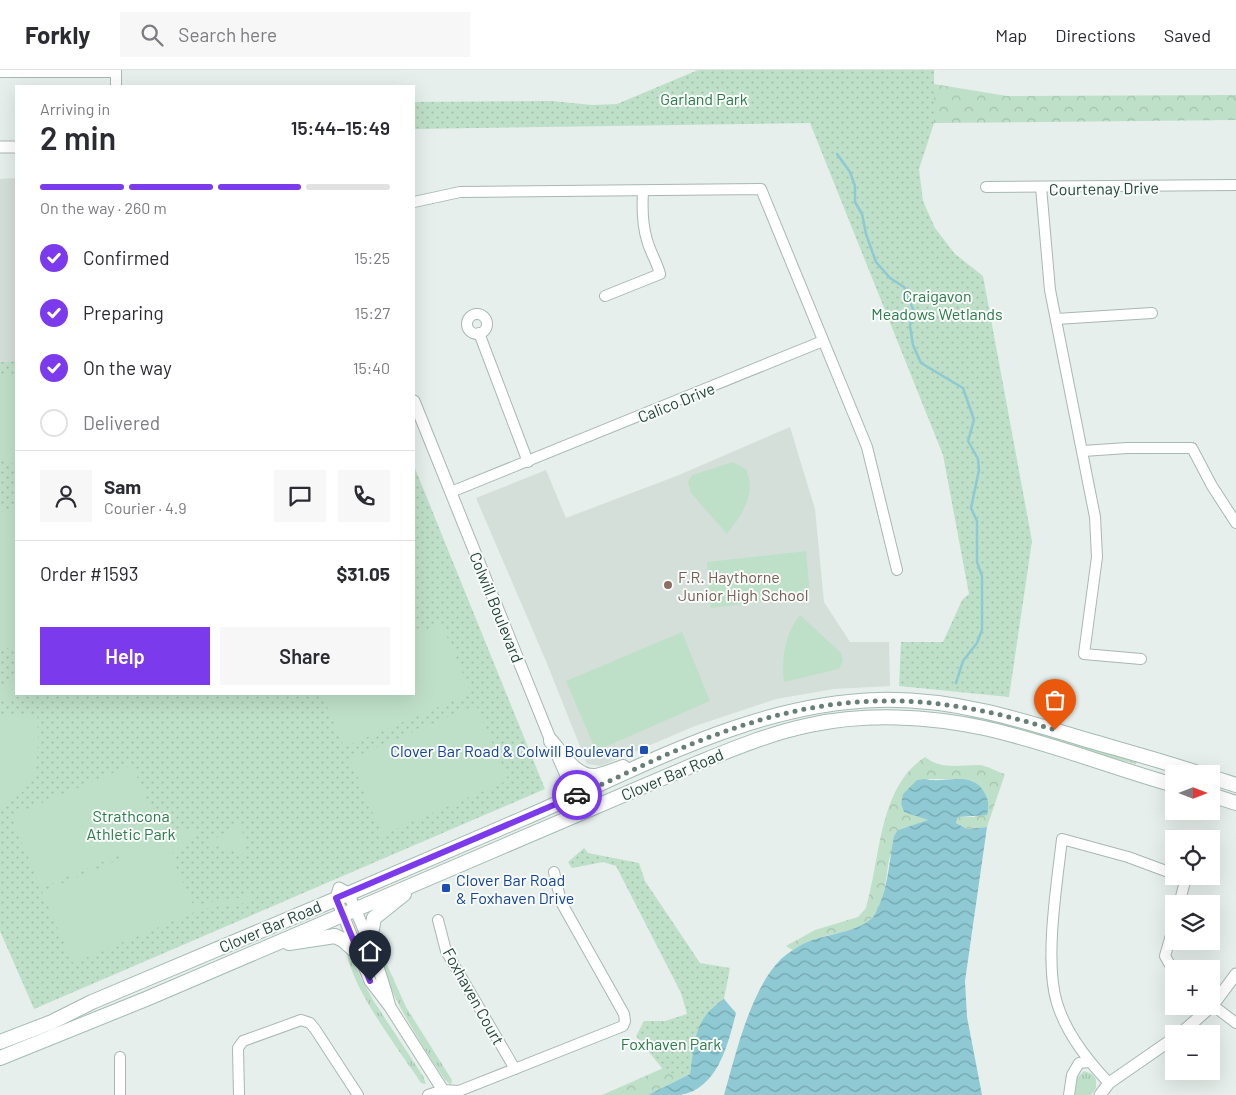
<!DOCTYPE html>
<meta charset="utf-8">
<style>
:root{--surface:#fff;--page:#f7f7f7;--text:#2b2b33;--muted:#7c7c81;--line:#e1e1e2;--accent:#7c3aed}
body{margin:0;font-family:Barlow,sans-serif;background:var(--page);color:var(--text);height:100vh;display:flex;flex-direction:column;font-size:19px;white-space:nowrap}
*{box-sizing:border-box;margin:0}
p{font-size:16px;color:var(--muted)}
.icon{flex:none;width:28px;height:28px;fill:none;stroke:currentColor;stroke-width:2;stroke-linecap:round;stroke-linejoin:round}
.map{position:relative;flex:1;overflow:hidden}
.details{position:absolute;left:15px;top:15px;width:400px;height:610px;display:flex;flex-direction:column;background:var(--surface);border-radius:0px;box-shadow:0 5px 20px #0002}
.details>*{flex:none}
.needle{width:32px;rotate:90deg}
.tools{position:absolute;left:1165px;top:695px;display:grid;gap:10px}
.tools a{display:grid;place-items:center;width:55px;height:55px;border-radius:0px;background:var(--surface);box-shadow:0 5px 20px #0002;font-size:25px}
.pin{position:absolute;display:grid;place-items:center;width:42px;height:42px;color:#fff;margin:-51px -21px;border-radius:50% 50% 50% 0;rotate:-45deg;box-shadow:0 0 5px #0007}
.pin .icon{rotate:45deg}
.courier{position:absolute;display:grid;place-items:center;width:50px;height:50px;margin:-25px;border:4px solid #7c3aed;border-radius:50%;background:#fff;color:#222;box-shadow:0 1px 6px #0007}
.summary em{font-style:normal;font-weight:600}
.summary div{display:flex;flex-direction:column-reverse}
.summary{display:flex;align-items:center;justify-content:space-between;height:85px;padding:0 25px}
h1{font-size:32px;font-weight:600;line-height:38px}
.bar{display:grid;grid-template-columns:repeat(4,1fr);gap:8px 5px;align-content:center;height:60px;padding:0 25px}
.bar i{height:6px;border-radius:4px;background:var(--line)}
.bar .current{background:var(--accent)}
.bar p{grid-column:span 4}
.line{display:flex;align-items:center;gap:12px;padding:0 25px;border-top:1px solid var(--line)}
.line div{flex:1}
.round{display:grid;place-items:center;flex:none;width:52px;height:52px;border-radius:0px;background:var(--page)}
ol{padding:0 25px;list-style:none}
li{display:flex;align-items:center;gap:15px;height:55px}
li p{margin-inline-start:auto}
li .icon{padding:5px;border-radius:50%;background:var(--accent);color:#fff;stroke-width:4}
li:last-child{color:var(--muted)}
li i{width:28px;height:28px;border:2px solid var(--line);border-radius:50%}
.button{display:flex;gap:10px;margin-top:auto;padding:10px 25px}
.button a{flex:1;height:58px;border-radius:0px;background:var(--accent);color:#fff;font-size:20px;font-weight:600;line-height:58px;text-align:center}
.button a+a{background:var(--page);color:var(--text)}
header{display:flex;align-items:center;gap:30px;box-sizing:border-box;height:70px;padding:0 25px;background:var(--surface);border-bottom:1px solid var(--line)}
header strong{font-size:24px}
nav{display:flex;gap:28px;margin-inline-start:auto;font-size:18px}
.search{width:350px;height:45px;background:var(--page);display:flex;align-items:center;gap:12px;box-sizing:border-box;padding:0 18px;border-radius:0px;color:var(--muted);font-size:19px}
.map>svg:first-child{display:block}
</style>
<header>
<strong>Forkly</strong>
<div class="search"><svg class="icon" aria-label="search" viewBox="0 0 24 24"><circle cx="10" cy="10" r="6"/><path d="M15 15l6 6"/></svg>Search here</div>
<nav><a>Map</a><a>Directions</a><a>Saved</a></nav>
</header>
<div class="map">
<svg width="1236" height="1025" viewBox="0 0 1236 1025">
<defs>
<pattern id="grass-tufts" width="24" height="20" patternUnits="userSpaceOnUse" patternTransform="scale(1.25)"><rect width="24" height="20" fill="#bfe0c8"/><path d="M3 7l-1-3M5 7V3M7 7l1-3M15 17l-1-3M17 17v-4M19 17l1-3" fill="none" stroke="#a4c1ad"/></pattern>
<pattern id="forest-crowns" width="20" height="18" patternUnits="userSpaceOnUse" patternTransform="scale(1.25)"><rect width="20" height="18" fill="#bfe0c8"/><path d="M2 6a3 3 0 1 1 6 0M12 15a3 3 0 1 1 6 0" fill="none" stroke="#a4c1ad"/></pattern>
<pattern id="park-dots" width="8" height="8" patternUnits="userSpaceOnUse" patternTransform="scale(1.25)"><rect width="8" height="8" fill="#bfe0c8"/><path d="M2 2h.1M6 6h.1" fill="none" stroke="#a4c1ad" stroke-width="1.8" stroke-linecap="round"/></pattern>
<pattern id="water-waves" width="16" height="10" patternUnits="userSpaceOnUse" patternTransform="scale(1.25)"><rect width="16" height="10" fill="#8ec9d4"/><path d="M0 5q4-4 8 0t8 0" fill="none" stroke="#74a5ad"/></pattern>
</defs>
<rect width="100%" height="100%" fill="#e6efeb"/>
<g fill="#d4dfda">
<polygon points="16,108 16,291 0,292 0,109"/>
<polygon points="790,357 815,439 824,532 850,572 889,572 890,616 834,619 776,629 695,656 601,696 587,694 546,591 476,428 546,400 566,448 679,405"/>
</g>
<g fill="url(#grass-tufts)">
<path d="M953 646C1007 645 1084 676 1137 692L1136 694Z"/>
<path d="M375 868 406 937 452 1010 451 1015 445 1010C420 972 380 912 375 868Z"/>
<path d="M347 882 373 930 423 1006 426 1014 421 1013C400 981 351 918 347 882Z"/>
<polygon points="1084,1001 1092,1004 1096,1009 1096,1018 1091,1025 1075,1025 1077,1008"/>
</g>
<g fill="url(#forest-crowns)">
<polygon points="934,14 1007,26 1236,25 1236,50 934,53"/>
<path d="M925 687C941 700 960 695 979 695 986 695 997 702 1005 704L987 757 967 759 956 753 958 747H975L974 712 955 709H925L903 724 901 734 904 742 929 750 898 760C895 770 892 780 889 790 885 812 884 848 859 857 834 866 818 864 794 881L786 876 815 860 858 847 866 838C881 788 878 718 925 687Z"/>
<polygon points="668,996 690,1004 648,1025 602,1025"/>
</g>
<g fill="url(#park-dots)">
<polygon points="698,0 934,0 934,53 919,99 923,131 935,158 955,184 983,206 1032,471 1009,627 899,616 901,572 943,572 962,530 969,524 943,385 810,53 414,59 414,32 552,31 593,35 617,34"/>
<polygon points="16,291 16,624 414,624 414,396 545,719 34,939 0,861 0,292"/>
<path d="M584 778 588 783 639 793 645 811 700 893 730 898 724 929C694 948 695 972 690 1004L666 1003 636 966 644 951H665L687 944 681 923 616 796 603 792 572 798 568 792Z"/>
</g>
<g fill="#bfe0c8">
<polygon points="16,305 16,394 0,390 0,306"/>
<path d="M733 392 746 399C757 424 742 444 727 464L691 423 688 412 692 405Z"/>
<polygon points="16,441 16,578 0,578 0,442"/>
<polygon points="806,481 810,526 711,538 707,492"/>
<path d="M800 545 841 583 843 591 839 599 784 612C781 589 785 563 800 545Z"/>
<polygon points="441,553 471,623 344,677 322,624 414,624 414,565"/>
<polygon points="682,562 710,631 596,681 566,611"/>
<polygon points="16,610 16,624 22,624 10,630 0,632 0,617"/>
<polygon points="476,635 508,710 382,765 350,689"/>
<path d="M0 644H37C39 683 42 720 0 736Z"/>
<polygon points="132,695 162,764 198,759 171,785 192,833 201,834 250,826 251,832 202,839 73,893 42,822 120,789 119,785 41,818 11,746"/>
<polygon points="240,755 245,770 244,784 207,773"/>
</g>
<g fill="url(#water-waves)">
<path d="M925 709C945 714 971 700 984 722 989 730 989 737 987 745L958 747 956 753 967 759 987 757 965 911 967 947 982 1025H724C736 984 750 920 781 889 788 883 801 874 810 871 828 864 865 861 875 844 888 821 889 792 894 766L898 760 928 750 904 742 901 734 903 724 917 710Z"/>
<path d="M724 929 736 943C728 974 718 1019 680 1025 670 1025 658 1025 648 1025L690 1004C695 972 693 949 724 929Z"/>
</g>
<g fill="none" stroke-linecap="round" stroke-linejoin="round">
<polyline stroke="#8ec9d4" stroke-width="2.5" points="837,84 850,102 855,116 855,132 862,144 866,164 876,192 890,208 904,217 913,239 910,256 913,275 921,293 963,318 974,350 968,371 978,389 979,400 971,438 977,451 977,492 982,506 982,560 977,573 963,591 956,613"/>
<defs>
<g id="minor">
<polyline points="0,2 116,2"/>
<polyline points="116,16 116,0"/>
<polyline points="986,117 1236,115"/>
<polyline points="1041,117 1050,220 1095,447 1097,487 1084,584 1141,589"/>
<polyline points="414,132 460,122 761,119 867,377 897,500"/>
<path d="M605 226 660 204C657 192 650 182 647 170 642 154 642 138 643 121"/>
<circle cx="477" cy="254" r="10"/>
<polyline points="1056,249 1152,243"/>
<polyline points="479,263 528,392"/>
<polyline points="1083,381 1127,378 1192,378 1212,416 1236,453"/>
<polyline points="451,422 823,271"/>
<polyline points="1179,834 1186,808 1181,806"/>
<polyline points="438,850 446,881 515,999"/>
<polyline points="1174,855 1165,886 1174,902"/>
<polyline points="1211,934 1236,953"/>
<polyline points="120,987 120,1025"/>
<path d="M1109 1013C1088 991 1066 963 1057 933 1044 892 1057 813 1062 769L1128 787 1174 804"/>
<polyline points="239,1025 238,978 243,971 301,950 310,953 315,959 358,1025"/>
<polyline points="428,1025 443,1020 459,1021 623,956 625,951 624,944 561,832 554,802"/>
<polyline points="1069,1025 1072,1005 1079,993 1089,992"/>
</g>
<g id="tertiary">
<polyline points="0,77 16,77"/>
<polyline points="414,331 551,671 582,742"/>
<path d="M390 937C380 898 365 860 348 823L339 818 336 828 370 911 390 937 446 1025"/>
<polyline points="1180,964 1213,935 1236,904"/>
<polyline points="1100,1025 1109,1013 1174,968"/>
</g>
<g id="secondary">
<path d="M551 671C562 684 576 708 596 706 605 704 615 700 623 697"/>
<polyline points="1211,707 1236,715"/>
<polyline points="1211,725 1236,733"/>
<polyline points="289,873 335,866 343,870 359,884"/>
<polyline points="369,875 374,848 404,824"/>
<path d="M0 972 52 952 92 932C236 872 379 811 522 749 637 700 751 633 879 630 951 628 1019 649 1087 670 1125 681 1163 691 1201 704"/>
<path d="M0 988 146 929 698 693C735 678 771 663 810 655 866 643 928 646 984 658 1048 672 1110 697 1174 715"/>
</g>
</defs>
<use href="#minor" stroke="#a8b8b2" stroke-width="12"/>
<use href="#tertiary" stroke="#a8b8b2" stroke-width="13"/>
<use href="#secondary" stroke="#a4bbb3" stroke-width="16"/>
<use href="#minor" stroke="#fff" stroke-width="10"/>
<use href="#tertiary" stroke="#fff" stroke-width="11"/>
<use href="#secondary" stroke="#fff" stroke-width="14"/>
</g>
<g fill="none" stroke-linecap="round" stroke-linejoin="round">
<path stroke="#687f78" stroke-width="5" stroke-dasharray="0 9" d="M577 725C614 710 650 691 687 676 821 621 918 617 1055 660"/>
<polyline stroke="#7c3aed" stroke-width="6" points="370,911 336,828 577,725"/>
</g>
<circle fill="#8d6e63" stroke="#f7fbf9" stroke-width="2" cx="668" cy="515" r="5"/>
<g fill="#1a4fb4" stroke="#f7fbf9" stroke-width="2">
<rect x="639" y="675" width="10" height="10" rx="2.5"/>
<rect x="441" y="813" width="10" height="10" rx="2.5"/>
</g>
<g text-anchor="middle" dominant-baseline="central" stroke-width="4" stroke-linejoin="round" paint-order="stroke">
<g font-size="16" fill="#2d7a4b" stroke="#f7fbf9">
<text x="704" y="28">Garland Park</text>
<text x="937" y="225">Craigavon<tspan x="937" dy="18">Meadows Wetlands</tspan></text>
<text x="131" y="745">Strathcona<tspan x="131" dy="18">Athletic Park</tspan></text>
<text x="671" y="973">Foxhaven Park</text>
</g>
<g font-size="16" fill="#24423a" stroke="#f7fbf9">
<text transform="translate(1104 118) rotate(-1)">Courtenay Drive</text>
<text transform="translate(676 332) rotate(-22)">Calico Drive</text>
<text transform="translate(497 537) rotate(68)">Colwill Boulevard</text>
<text transform="translate(672 704) rotate(-23)">Clover Bar Road</text>
<text transform="translate(270 856) rotate(-23)">Clover Bar Road</text>
<text transform="translate(474 926) rotate(61)">Foxhaven Court</text>
</g>
<g font-size="16" fill="#785e54" stroke="#f7fbf9" text-anchor="start">
<text x="678" y="506">F.R. Haythorne<tspan x="678" dy="18">Junior High School</tspan></text>
</g>
<g font-size="16" fill="#164399" stroke="#f7fbf9" text-anchor="end">
<text x="634" y="680">Clover Bar Road &amp; Colwill Boulevard</text>
<text x="456" y="809" text-anchor="start">Clover Bar Road<tspan x="456" dy="18">&amp; Foxhaven Drive</tspan></text>
</g>
</g>
</svg>
<div class="tools">
<a><svg class="needle" viewBox="-14 -14 28 28"><path d="M0-13l5 13h-10z" fill="#e53935"/><path d="M0 13l5-13h-10z" fill="#7c7c81"/></svg></a>
<a><svg class="icon" aria-label="locate" viewBox="0 0 24 24"><circle cx="12" cy="12" r="6"/><path d="M12 2v4M12 18v4M2 12h4M18 12h4"/></svg></a>
<a><svg class="icon" aria-label="layers" viewBox="0 0 24 24"><path d="M12 4l9 5-9 5-9-5zM3 14l9 5 9-5"/></svg></a>
<a>+</a>
<a>−</a>
</div>
<div class="pin" style="left:1055px;top:660px;background:#ea580c"><svg class="icon" aria-label="bag" viewBox="0 0 24 24"><path d="M5 8h14l-1 12H6zM9 8a3 3 0 0 1 6 0"/></svg></div>
<div class="pin" style="left:370px;top:911px;background:#1f2937"><svg class="icon" aria-label="home" viewBox="0 0 24 24"><path d="M3 11l9-7 9 7M6 9v11h12V9"/></svg></div>
<div class="courier" style="left:577px;top:725px"><svg class="icon" aria-label="car" viewBox="0 0 24 24"><path d="M5 17H2v-5l4-1 3-4h7l3 4 3 1v5h-3M9 17h6M6 11h13"/><circle cx="7" cy="17" r="2"/><circle cx="17" cy="17" r="2"/></svg></div>
<section class="details">
<div class="summary"><div><h1>2 min</h1><p>Arriving in</p></div><em>15:44–15:49</em></div>
<div class="bar"><i class="current"></i><i class="current"></i><i class="current"></i><i></i><p>On the way · 260 m</p></div>
<ol>
<li><svg class="icon" aria-label="check" viewBox="0 0 24 24"><path d="M5 12l5 5 9-10"/></svg>Confirmed<p>15:25</p></li>
<li><svg class="icon" aria-label="check" viewBox="0 0 24 24"><path d="M5 12l5 5 9-10"/></svg>Preparing<p>15:27</p></li>
<li><svg class="icon" aria-label="check" viewBox="0 0 24 24"><path d="M5 12l5 5 9-10"/></svg>On the way<p>15:40</p></li>
<li><i></i>Delivered</li>
</ol>
<div class="line" style="height:90px"><a class="round"><svg class="icon" aria-label="person" viewBox="0 0 24 24"><circle cx="12" cy="8" r="4"/><path d="M4 21q1-7 8-7t8 7"/></svg></a><div><b>Sam</b><p>Courier · 4.9</p></div><a class="round"><svg class="icon" aria-label="chat" viewBox="0 0 24 24"><path d="M4 5h16v11H9l-5 4z"/></svg></a><a class="round"><svg class="icon" aria-label="phone" viewBox="0 0 24 24"><path d="M5 4h4l2 5-3 2q2 4 5 5l2-3 5 2v4C11 20 4 13 5 4z"/></svg></a></div>
<div class="line" style="height:65px"><div>Order #1593</div><b>$31.05</b></div>
<div class="button"><a>Help</a><a>Share</a></div>
</section>
</div>
